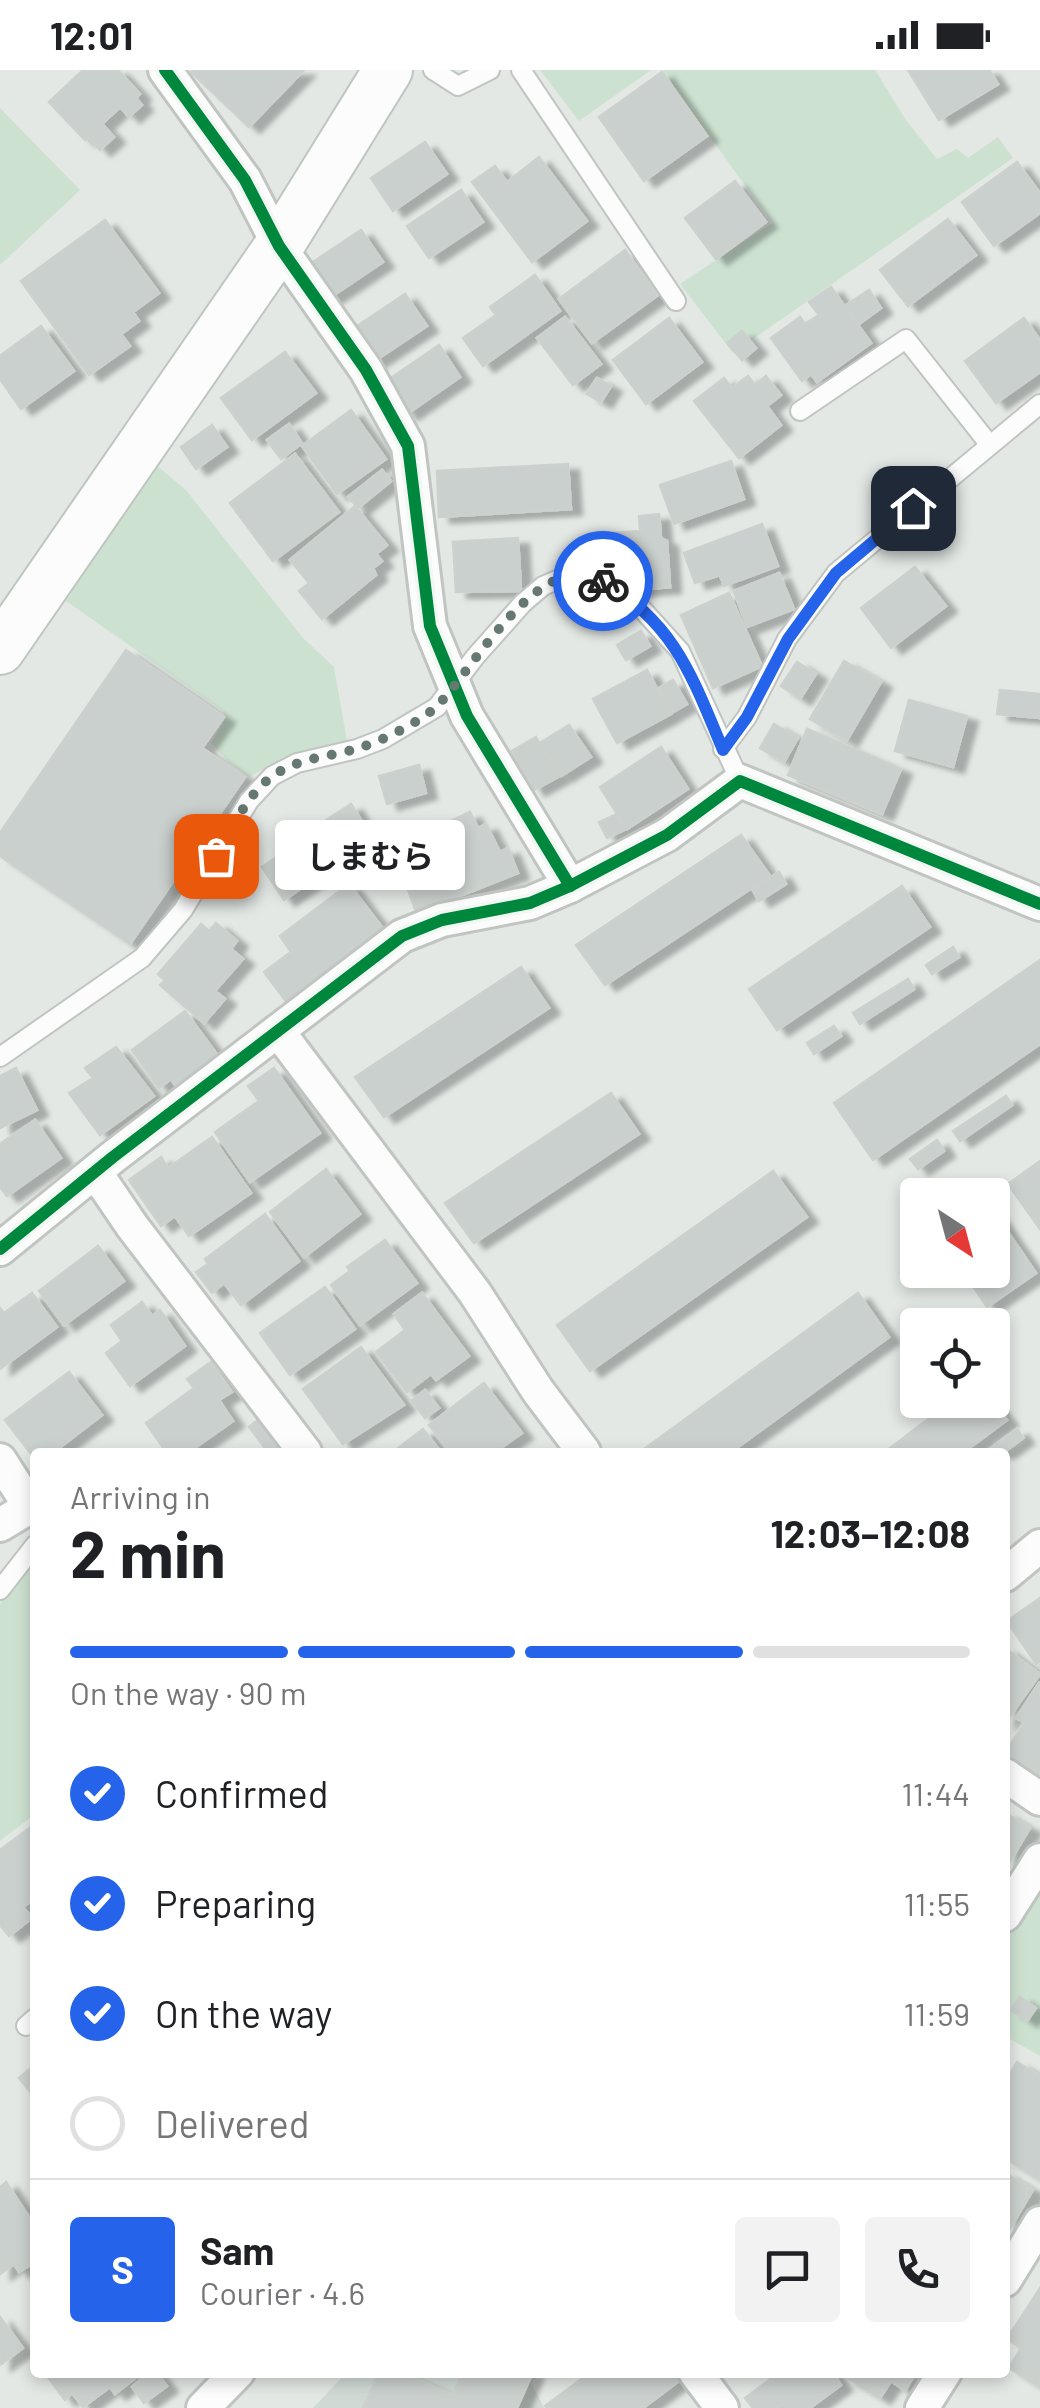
<!DOCTYPE html>
<meta charset="utf-8">
<style>
:root{--surface:#fff;--page:#f2f2f2;--text:#202124;--muted:#757577;--line:#e0e0e0;--accent:#2563eb}
body{margin:0;font-family:Barlow,"Noto Sans JP",sans-serif;background:var(--page);color:var(--text);height:100vh;display:flex;flex-direction:column;font-size:38px;white-space:nowrap}
*{box-sizing:border-box;margin:0}
p{font-size:32px;color:var(--muted)}
.icon{flex:none;width:55px;height:55px;fill:none;stroke:currentColor;stroke-width:2;stroke-linecap:round;stroke-linejoin:round}
.map{position:relative;flex:1;overflow:hidden}
.side{position:absolute;left:30px;top:1378px;width:980px;height:930px;display:flex;flex-direction:column;background:var(--surface);border-radius:10px;box-shadow:0 5px 15px #0003}
.side>*{flex:none}
.needle{width:65px;rotate:144deg}
.fabs{position:absolute;left:900px;top:1108px;display:grid;gap:20px}
.fabs a{display:grid;place-items:center;width:110px;height:110px;border-radius:10px;background:var(--surface);box-shadow:0 5px 15px #0003;font-size:50px}
.pin{position:absolute;display:grid;place-items:center;width:85px;height:85px;color:#fff;margin:-42px;border-radius:20px;box-shadow:0 5px 15px #0006}
.courier{position:absolute;display:grid;place-items:center;width:100px;height:100px;margin:-50px;border:8px solid #2563eb;border-radius:50%;background:#fff;color:#222;box-shadow:0 2px 12px #0007}
.bubble{position:absolute;height:70px;border-radius:10px;background:var(--surface);box-shadow:0 5px 15px #0003;font-size:32px;font-weight:700;line-height:70px;text-align:center}
.headline em{font-style:normal;font-weight:700}
.headline div{display:flex;flex-direction:column-reverse}
.headline{display:flex;align-items:center;justify-content:space-between;height:170px;padding:0 40px}
h1{font-size:65px;font-weight:700;line-height:75px}
.bar{display:grid;grid-template-columns:repeat(4,1fr);gap:15px 10px;align-content:center;height:120px;padding:0 40px}
.bar i{height:12px;border-radius:8px;background:var(--line)}
.bar .current{background:var(--accent)}
.bar p{grid-column:span 4}
.line{display:flex;align-items:center;gap:25px;padding:0 40px;border-top:2px solid var(--line)}
.line div{flex:1}
.round{display:grid;place-items:center;flex:none;width:105px;height:105px;border-radius:10px;background:var(--page)}
ol{padding:0 40px;list-style:none}
li{display:flex;align-items:center;gap:30px;height:110px}
li p{margin-inline-start:auto}
li .icon{padding:10px;border-radius:50%;background:var(--accent);color:#fff;stroke-width:4}
li:last-child{color:var(--muted)}
li i{width:55px;height:55px;border:5px solid var(--line);border-radius:50%}
.status{display:flex;justify-content:space-between;align-items:center;height:70px;padding:0 50px;background:var(--surface);direction:ltr}
.status svg{height:28px;fill:currentColor}
.map>svg:first-child{display:block}
</style>
<div class="status"><b>12:01</b><svg viewBox="0 0 49 12"><path d="M0 12V9h3v3zM5 12V6h3v6zM10 12V3h3v9zM15 12V0h3v12zM26 1h20v11H26zM47 4h2v5h-2z"/></svg></div>
<div class="map">
<svg width="1040" height="2338" viewBox="0 0 1040 2338">
<defs>
<filter id="shadow"><feDropShadow dx="11" dy="6" stdDeviation="2.5" flood-color="#0004"/></filter>
</defs>
<rect width="100%" height="100%" fill="#e3e8e5"/>
<polygon fill="#d0dad5" points="346,2303 542,2302 531,2313 544,2338 313,2338"/>
<g fill="#cce1d0">
<polygon points="540,0 651,0 579,51"/>
<polygon points="662,0 875,0 906,50 937,89 957,79 968,88 998,67 1013,88 733,283 680,214 772,153"/>
<polygon points="0,38 80,120 0,195"/>
<polygon points="149,389 186,420 303,568 334,597 347,671 283,688 249,707 229,692 211,673 225,649 223,641 59,526"/>
<polygon points="35,1492 35,1744 0,1771 0,1534 9,1516"/>
<polygon points="1040,1814 1040,1986 1005,1966 1005,1865"/>
</g>
<g fill="#cad0cd" stroke="#ccd1ce" stroke-width="2.5" filter="url(#shadow)">
<polygon points="83,0 118,0 140,24 136,28 142,35 129,47 120,37 85,70 49,32"/>
<polygon points="193,0 304,0 249,57 191,2"/>
<polygon points="908,0 989,0 998,14 939,50"/>
<polygon points="662,2 707,66 644,111 599,47"/>
<polygon points="104,56 114,67 100,80 90,69"/>
<polygon points="425,72 447,104 393,141 371,108"/>
<polygon points="539,87 587,151 532,192 472,112 495,96 507,112"/>
<polygon points="1017,92 1040,123 1040,143 994,176 962,132"/>
<polygon points="735,111 766,152 716,189 685,148"/>
<polygon points="461,120 483,152 429,188 407,156"/>
<polygon points="948,149 976,185 908,236 880,200"/>
<polygon points="105,150 159,223 133,242 139,251 121,264 130,276 89,305 21,211"/>
<polygon points="361,160 383,192 328,229 307,196"/>
<polygon points="625,180 658,225 592,273 559,229"/>
<polygon points="535,205 560,241 483,296 463,268 496,245 490,237"/>
<polygon points="831,217 871,273 817,312 811,304 802,311 771,268 800,247 805,254 819,245 809,232"/>
<polygon points="869,220 881,238 859,254 846,235"/>
<polygon points="405,224 427,256 373,292 351,260"/>
<polygon points="565,247 601,294 573,315 537,268"/>
<polygon points="669,248 702,292 646,334 613,290"/>
<polygon points="1024,248 1040,270 1040,302 996,333 965,291"/>
<polygon points="41,256 74,301 21,339 0,309 0,286"/>
<polygon points="742,261 756,278 742,290 727,273"/>
<polygon points="439,275 460,307 407,344 385,312"/>
<polygon points="285,282 316,323 252,370 221,328"/>
<polygon points="748,306 755,315 766,306 781,325 767,336 781,355 739,388 694,331 724,308 732,318"/>
<polygon points="597,308 611,316 601,332 587,324"/>
<polygon points="351,340 386,389 337,424 302,376"/>
<polygon points="289,354 302,373 281,389 267,370"/>
<polygon points="212,355 227,377 196,399 181,377"/>
<polygon points="295,384 339,442 273,491 230,433"/>
<polygon points="731,391 744,429 674,454 660,415"/>
<polygon points="568,394 571,439 439,447 437,401"/>
<polygon points="382,400 391,411 358,438 348,427"/>
<polygon points="355,436 387,475 376,484 382,491 373,498 376,505 322,549 299,521 309,513 290,490"/>
<polygon points="659,444 661,468 667,471 670,517 637,520 636,496 602,499 599,464 640,461 639,446"/>
<polygon points="762,454 778,496 724,516 720,505 695,513 684,483"/>
<polygon points="518,468 521,521 456,522 453,472"/>
<polygon points="915,497 946,536 891,578 861,538"/>
<polygon points="779,503 794,539 747,557 734,521"/>
<polygon points="729,523 762,596 713,618 681,545"/>
<polygon points="641,561 650,576 626,590 617,575"/>
<polygon points="126,580 224,647 202,678 245,707 130,874 0,786 0,763"/>
<polygon points="844,591 881,612 847,670 810,649"/>
<polygon points="797,592 816,604 800,629 781,616"/>
<polygon points="647,600 671,644 617,673 593,629"/>
<polygon points="673,610 687,634 673,642 659,618"/>
<polygon points="1000,620 1040,624 1040,648 997,644"/>
<polygon points="909,630 967,646 953,697 895,681"/>
<polygon points="774,654 798,668 784,692 760,678"/>
<polygon points="569,655 591,687 561,706 540,673"/>
<polygon points="807,659 901,699 882,744 788,705"/>
<polygon points="536,667 558,707 534,720 512,681"/>
<polygon points="661,677 688,719 627,759 600,717"/>
<polygon points="419,695 426,723 387,734 379,706"/>
<polygon points="351,734 378,777 326,811 304,776 316,768 311,760"/>
<polygon points="470,742 478,758 486,754 500,782 508,778 518,803 455,828 415,839 397,789 422,778 417,767"/>
<polygon points="617,744 624,760 607,768 599,752"/>
<polygon points="741,765 770,806 605,915 576,875"/>
<polygon points="292,776 315,809 284,830 262,797"/>
<polygon points="779,802 786,814 759,831 752,819"/>
<polygon points="349,814 385,861 288,934 264,902 291,882 280,866"/>
<polygon points="902,816 930,857 777,960 749,919"/>
<polygon points="216,853 237,871 231,879 243,889 215,921 225,929 204,953 160,915 165,910 158,904 201,854 209,861"/>
<polygon points="953,877 959,887 932,904 926,895"/>
<polygon points="1040,890 1040,974 873,1090 834,1033"/>
<polygon points="521,897 549,938 384,1047 355,1007"/>
<polygon points="908,909 914,919 860,954 853,943"/>
<polygon points="185,941 219,987 177,1018 171,1009 159,1018 132,980"/>
<polygon points="834,956 841,966 814,984 807,973"/>
<polygon points="116,977 154,1026 100,1065 69,1023 93,1008 85,998"/>
<polygon points="16,998 37,1040 0,1058 0,1006"/>
<polygon points="274,998 320,1063 250,1112 215,1062 259,1031 248,1016"/>
<polygon points="611,1023 639,1064 474,1173 445,1133"/>
<polygon points="1006,1026 1012,1035 960,1071 953,1061"/>
<polygon points="35,1050 61,1088 7,1126 0,1117 0,1074"/>
<polygon points="212,1067 251,1123 189,1166 175,1146 161,1156 129,1110 161,1087 168,1098"/>
<polygon points="937,1070 944,1081 918,1099 910,1089"/>
<polygon points="1040,1091 1040,1159 1008,1114"/>
<polygon points="326,1099 360,1144 304,1187 270,1142"/>
<polygon points="773,1101 807,1147 590,1301 557,1255"/>
<polygon points="993,1140 1036,1203 987,1237 962,1200 992,1200"/>
<polygon points="265,1144 299,1191 241,1235 224,1213 212,1223 196,1202 208,1194 205,1189"/>
<polygon points="385,1170 417,1213 360,1255 331,1215 350,1201 347,1197"/>
<polygon points="98,1176 124,1211 64,1255 39,1221"/>
<polygon points="325,1217 355,1259 290,1305 260,1263"/>
<polygon points="32,1223 57,1257 0,1299 0,1238 4,1243"/>
<polygon points="422,1223 469,1286 436,1310 431,1304 407,1322 376,1282 405,1260 394,1244"/>
<polygon points="858,1223 889,1267 731,1382 645,1382 643,1380"/>
<polygon points="142,1232 152,1246 160,1240 185,1276 130,1316 106,1283 122,1271 111,1255"/>
<polygon points="361,1277 404,1335 343,1374 303,1319"/>
<polygon points="211,1292 232,1322 219,1330 233,1351 189,1382 166,1382 146,1353 194,1318 187,1309"/>
<polygon points="69,1302 102,1345 54,1382 35,1382 35,1389 5,1350"/>
<polygon points="484,1313 522,1363 495,1382 450,1382 429,1355"/>
<polygon points="425,1320 439,1338 425,1348 411,1331"/>
<polygon points="953,1330 992,1330 1007,1350 964,1382 885,1382"/>
<polygon points="259,1349 284,1382 268,1382 249,1357"/>
<polygon points="423,1359 441,1382 393,1382"/>
<polygon points="1017,1359 1023,1368 1004,1382 993,1382 990,1379"/>
<polygon points="1040,1528 1040,1591 1036,1594 1007,1551"/>
<polygon points="1005,1578 1040,1604 1005,1653"/>
<polygon points="1039,1613 1040,1613 1040,1705 1005,1682 1025,1653 1016,1648"/>
<polygon points="1005,1743 1030,1758 1005,1800"/>
<polygon points="35,1754 35,1828 23,1837 32,1848 9,1866 0,1855 0,1780"/>
<polygon points="1020,1927 1036,1938 1027,1951 1011,1940"/>
<polygon points="1017,1992 1040,2006 1040,2110 1005,2088 1005,2012"/>
<polygon points="35,1995 35,2028 19,2008"/>
<polygon points="1005,2103 1033,2120 1005,2167"/>
<polygon points="6,2112 35,2156 35,2192 19,2202 14,2194 0,2204 0,2117"/>
<polygon points="1040,2218 1040,2317 1009,2298 1021,2278 1007,2269"/>
<polygon points="0,2247 23,2278 0,2295"/>
<polygon points="44,2302 143,2302 115,2324 110,2317 83,2337 72,2323 65,2330"/>
<polygon points="149,2302 156,2302 167,2316 144,2333 132,2317"/>
<polygon points="379,2302 401,2302 453,2325 463,2302 533,2302 517,2338 363,2338"/>
<polygon points="591,2302 685,2302 687,2305 643,2338 547,2338 545,2336"/>
<polygon points="780,2302 832,2302 841,2315 810,2338 785,2338 783,2335 779,2338 753,2338 745,2328"/>
<polygon points="849,2302 916,2302 905,2321 891,2311 880,2328 846,2307"/>
</g>
<g fill="none" stroke-linecap="round" stroke-linejoin="round">
<defs>
<g id="lane">
<polyline points="433,0 458,16 490,0"/>
<polyline points="521,0 676,231"/>
<polyline points="800,341 906,269 989,374"/>
<polyline points="723,679 747,647 787,569 836,503 1040,334"/>
<polyline points="0,987 142,888 183,840 249,731 272,706 297,693 357,679 383,669 437,637 475,587 523,533 543,516 566,506 591,504 631,527 680,581 740,711"/>
<polyline points="0,1520 35,1475"/>
<polyline points="26,1956 35,1948"/>
</g>
<g id="street">
<polyline points="165,0 245,110 279,176 366,300 408,376 430,556 467,646 570,816"/>
<polyline points="278,961 475,1223 538,1321 584,1382"/>
<polyline points="96,1103 132,1156 305,1382"/>
<polyline points="0,1179 113,1087 402,866 442,850 530,833 570,816 667,765 740,711 1040,834"/>
<polyline points="0,1390 30,1437 0,1455"/>
<polyline points="1005,1505 1040,1476"/>
<polyline points="1005,1705 1040,1729"/>
<polyline points="1005,1845 1040,1790"/>
<polyline points="1005,2210 1040,2153"/>
<polyline points="695,2302 722,2338"/>
<polyline points="203,2338 238,2302"/>
<polyline points="922,2338 945,2302"/>
</g>
<polyline id="secondary" points="0,580 279,176 388,0"/>
</defs>
<use href="#lane" stroke="#c0c5c2" stroke-width="22"/>
<use href="#street" stroke="#c0c5c2" stroke-width="38"/>
<use href="#secondary" stroke="#bfc6c2" stroke-width="52"/>
<use href="#lane" stroke="#fbfcfb" stroke-width="18"/>
<use href="#street" stroke="#fbfcfb" stroke-width="32"/>
<use href="#secondary" stroke="#fbfcfb" stroke-width="48"/>
<defs>
<g id="cycleway">
<polyline points="165,0 245,110 279,176 366,300 408,376 430,556 467,646 570,816"/>
<polyline points="0,1179 113,1087 402,866 442,850 530,833 570,816 667,765 740,711 1040,834"/>
</g>
</defs>
<use href="#cycleway" stroke="#f1f8f3" stroke-width="19"/>
<use href="#cycleway" stroke="#00873e" stroke-width="12"/>
</g>
<g fill="none" stroke-linecap="round" stroke-linejoin="round">
<path stroke="#657871" stroke-width="10" stroke-dasharray="0 18" d="M216 786C232 759 247 724 273 706 296 689 326 687 352 680 376 674 422 652 439 634 474 598 541 475 603 511"/>
<path stroke="#2563eb" stroke-width="12" d="M603 511C675 554 692 606 723 680L747 647 788 569 836 503 913 438"/>
</g>
</svg>
<div class="fabs">
<a><svg class="needle" viewBox="-14 -14 28 28"><path d="M0-13l5 13h-10z" fill="#e53935"/><path d="M0 13l5-13h-10z" fill="#757577"/></svg></a>
<a><svg class="icon" aria-label="locate" viewBox="0 0 24 24"><circle cx="12" cy="12" r="6"/><path d="M12 2v4M12 18v4M2 12h4M18 12h4"/></svg></a>
</div>
<div class="pin" style="left:216px;top:786px;background:#ea580c"><svg class="icon" aria-label="bag" viewBox="0 0 24 24"><path d="M5 8h14l-1 12H6zM9 8a3 3 0 0 1 6 0"/></svg></div>
<div class="pin" style="left:913px;top:438px;background:#1f2937"><svg class="icon" aria-label="home" viewBox="0 0 24 24"><path d="M3 11l9-7 9 7M6 9v11h12V9"/></svg></div>
<div class="courier" style="left:603px;top:511px"><svg class="icon" aria-label="bike" viewBox="0 0 24 24"><circle cx="6" cy="16" r="4"/><circle cx="18" cy="16" r="4"/><path d="M6 16l4-8h5l3 8M10 8l3 8H6M13 5h3"/></svg></div>
<div class="bubble" style="left:275px;top:750px;width:190px">しまむら</div>
<section class="side">
<div class="headline"><div><h1>2 min</h1><p>Arriving in</p></div><em>12:03–12:08</em></div>
<div class="bar"><i class="current"></i><i class="current"></i><i class="current"></i><i></i><p>On the way · 90 m</p></div>
<ol>
<li><svg class="icon" aria-label="check" viewBox="0 0 24 24"><path d="M5 12l5 5 9-10"/></svg>Confirmed<p>11:44</p></li>
<li><svg class="icon" aria-label="check" viewBox="0 0 24 24"><path d="M5 12l5 5 9-10"/></svg>Preparing<p>11:55</p></li>
<li><svg class="icon" aria-label="check" viewBox="0 0 24 24"><path d="M5 12l5 5 9-10"/></svg>On the way<p>11:59</p></li>
<li><i></i>Delivered</li>
</ol>
<div class="line" style="height:180px"><b class="round" style="background:var(--accent);color:#fff">S</b><div><b>Sam</b><p>Courier · 4.6</p></div><a class="round"><svg class="icon" aria-label="chat" viewBox="0 0 24 24"><path d="M4 5h16v11H9l-5 4z"/></svg></a><a class="round"><svg class="icon" aria-label="phone" viewBox="0 0 24 24"><path d="M5 4h4l2 5-3 2q2 4 5 5l2-3 5 2v4C11 20 4 13 5 4z"/></svg></a></div>
</section>
</div>
